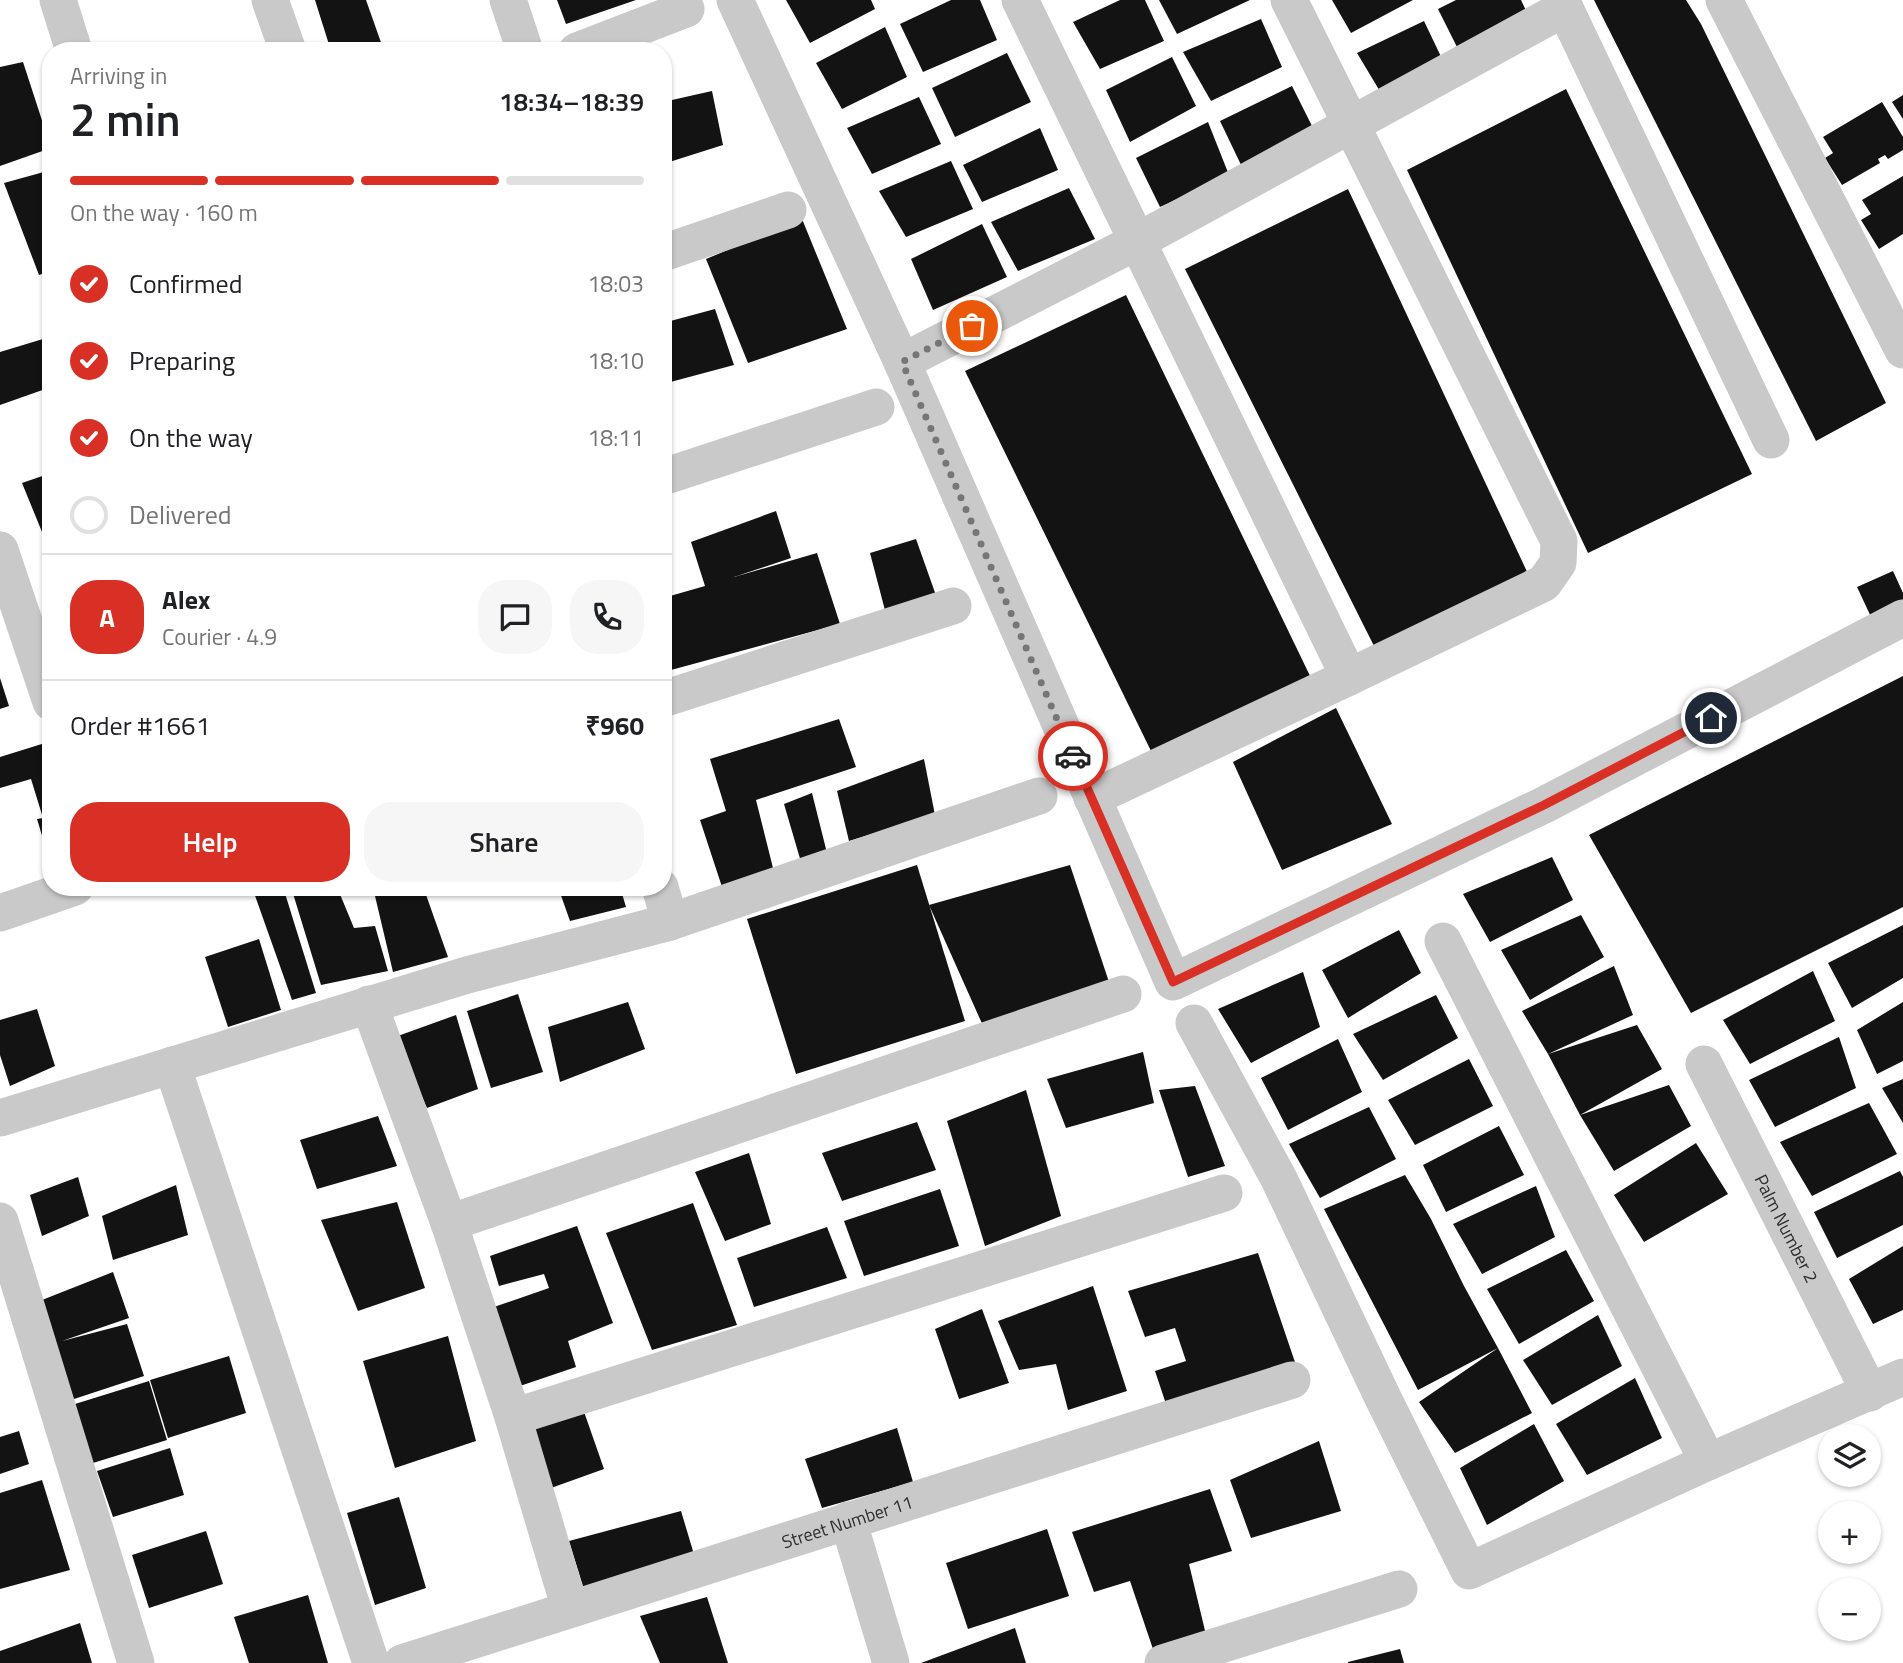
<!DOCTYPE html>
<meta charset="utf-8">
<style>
:root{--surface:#fff;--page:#f6f6f6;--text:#202124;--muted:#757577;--line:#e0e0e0;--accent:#d93025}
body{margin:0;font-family:"Titillium Web",sans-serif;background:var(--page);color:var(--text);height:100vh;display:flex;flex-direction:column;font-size:26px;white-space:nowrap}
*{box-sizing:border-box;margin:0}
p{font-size:23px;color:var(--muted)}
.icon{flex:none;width:38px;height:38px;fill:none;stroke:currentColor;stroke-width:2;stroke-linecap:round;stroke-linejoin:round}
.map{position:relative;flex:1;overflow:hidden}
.panel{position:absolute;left:42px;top:42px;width:630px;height:854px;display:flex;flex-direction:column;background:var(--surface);border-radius:28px;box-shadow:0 2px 5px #0004}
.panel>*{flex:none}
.buttons{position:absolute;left:1818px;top:1424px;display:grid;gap:14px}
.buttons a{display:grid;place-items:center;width:63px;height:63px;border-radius:50%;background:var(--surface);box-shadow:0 2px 5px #0004;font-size:35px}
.pin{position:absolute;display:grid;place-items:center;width:60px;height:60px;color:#fff;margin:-30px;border:4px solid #fff;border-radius:50%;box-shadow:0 2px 7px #0007}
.courier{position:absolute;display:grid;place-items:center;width:70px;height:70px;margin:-35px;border:5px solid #d93025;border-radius:50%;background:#fff;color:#222;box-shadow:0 2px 9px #0007}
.overview em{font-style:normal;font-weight:600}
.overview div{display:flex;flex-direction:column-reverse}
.overview{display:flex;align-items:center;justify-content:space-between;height:119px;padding:0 28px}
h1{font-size:46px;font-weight:600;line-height:52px}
.bar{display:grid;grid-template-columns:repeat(4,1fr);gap:10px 7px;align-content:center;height:84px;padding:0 28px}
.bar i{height:9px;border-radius:5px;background:var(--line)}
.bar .selected{background:var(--accent)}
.bar p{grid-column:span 4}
.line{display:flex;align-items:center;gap:18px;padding:0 28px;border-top:2px solid var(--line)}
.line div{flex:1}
.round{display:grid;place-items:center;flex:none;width:74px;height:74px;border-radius:28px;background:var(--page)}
ol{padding:0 28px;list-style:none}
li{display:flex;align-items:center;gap:21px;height:77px}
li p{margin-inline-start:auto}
li .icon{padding:7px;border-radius:50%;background:var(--accent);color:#fff;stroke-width:4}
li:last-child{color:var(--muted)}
li i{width:38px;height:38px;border:4px solid var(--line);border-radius:50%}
.button{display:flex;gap:14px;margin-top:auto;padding:14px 28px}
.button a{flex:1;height:80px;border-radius:28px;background:var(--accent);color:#fff;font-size:28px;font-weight:600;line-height:80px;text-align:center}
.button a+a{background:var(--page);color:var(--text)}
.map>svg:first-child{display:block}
</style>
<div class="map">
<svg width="1903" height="1663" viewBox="0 0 1903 1663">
<rect width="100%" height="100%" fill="#fff"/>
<g fill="#131313">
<polygon points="315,0 366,0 384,51 331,51"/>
<polygon points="557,0 636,0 566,24"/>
<polygon points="786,0 871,0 875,9 810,43"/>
<polygon points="951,0 980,0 997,40 923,72 900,24"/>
<polygon points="1120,0 1145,0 1164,41 1100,69 1073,22"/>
<polygon points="1159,0 1250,0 1177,34"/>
<polygon points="1332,0 1413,0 1351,33"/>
<polygon points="1456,0 1521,0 1531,21 1462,57 1438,9"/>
<polygon points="1594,0 1686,0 1701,24 1886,403 1816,441"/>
<polygon points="1261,19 1282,67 1211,101 1183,52"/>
<polygon points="1424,21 1445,65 1384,98 1357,53"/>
<polygon points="885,27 907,77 842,109 816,63"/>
<polygon points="1007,53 1031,102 955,137 932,88"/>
<polygon points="1172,57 1196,106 1130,142 1106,90"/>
<polygon points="23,62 51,148 0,166 0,67"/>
<polygon points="1292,86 1316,134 1243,169 1220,121"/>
<polygon points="1566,89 1752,474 1588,553 1407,170"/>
<polygon points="712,91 723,145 663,164 663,102"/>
<polygon points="1903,95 1903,119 1892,102"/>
<polygon points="919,97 941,144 872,174 847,128"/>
<polygon points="1882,102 1903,137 1903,150 1888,159 1885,155 1878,159 1880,163 1842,185 1825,158 1833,153 1823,137"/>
<polygon points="1208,122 1229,175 1160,207 1136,158"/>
<polygon points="1040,128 1058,170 982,202 963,165"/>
<polygon points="951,161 973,209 906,237 879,191"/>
<polygon points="51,170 51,271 39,275 4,183"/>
<polygon points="1903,176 1903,234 1879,249 1861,220 1871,214 1862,200"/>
<polygon points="1069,188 1095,239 1018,271 991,222"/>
<polygon points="1348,189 1529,576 1377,652 1185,269"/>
<polygon points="802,219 847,329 748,363 706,259"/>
<polygon points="982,224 1007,277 933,310 911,259"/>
<polygon points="1126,295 1312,680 1152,753 965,371"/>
<polygon points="715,309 734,365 663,384 663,323"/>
<polygon points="43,339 51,362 51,387 0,405 0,352"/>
<polygon points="51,473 51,554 22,483"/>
<polygon points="776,511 791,558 734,577 817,553 840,624 671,670 663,639 663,598 705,586 691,542"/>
<polygon points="916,539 938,601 887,618 870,553"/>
<polygon points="1893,571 1903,593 1903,605 1872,619 1857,587"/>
<polygon points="1903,676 1903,907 1691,1013 1589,835"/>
<polygon points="0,678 9,706 0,709"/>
<polygon points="1336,708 1392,824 1282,870 1233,762"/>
<polygon points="839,719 856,767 756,800 774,872 724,893 700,820 726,811 710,759"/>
<polygon points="45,743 51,762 50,862 37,819 43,818 31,779 0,788 0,757"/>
<polygon points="924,759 935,815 849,841 837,791"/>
<polygon points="812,793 828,857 801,862 784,804"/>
<polygon points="1552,857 1573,900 1490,942 1463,894"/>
<polygon points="917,865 965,1021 796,1074 747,919"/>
<polygon points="1070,865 1109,982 984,1028 929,905"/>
<polygon points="252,887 283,887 316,993 292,1000"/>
<polygon points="291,887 337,887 354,928 375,926 388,971 321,985"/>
<polygon points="558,887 620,887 626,907 570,921"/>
<polygon points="424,889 448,957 393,972 375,896"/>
<polygon points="1581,915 1604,957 1530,1000 1501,950"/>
<polygon points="1903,925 1903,978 1852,1008 1828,963"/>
<polygon points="1399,930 1421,973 1348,1018 1322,970"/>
<polygon points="259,939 281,1010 228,1027 205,957"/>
<polygon points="1614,966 1633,1015 1548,1054 1637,1025 1662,1069 1580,1115 1669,1085 1691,1126 1614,1171 1580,1115 1548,1054 1522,1011"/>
<polygon points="1813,971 1835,1021 1750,1064 1723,1020"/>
<polygon points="1303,972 1320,1027 1251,1063 1218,1009"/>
<polygon points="518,994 543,1072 491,1088 467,1011"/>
<polygon points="1436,995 1458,1038 1383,1080 1353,1034"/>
<polygon points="628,1002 645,1049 560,1082 548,1027"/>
<polygon points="1903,1002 1903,1061 1877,1074 1857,1030"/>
<polygon points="37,1009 55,1066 10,1086 0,1055 0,1020"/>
<polygon points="456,1015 478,1089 427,1108 395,1037"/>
<polygon points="1839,1037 1856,1088 1775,1127 1749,1080"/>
<polygon points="1338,1039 1362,1092 1288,1130 1261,1078"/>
<polygon points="1143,1052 1154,1103 1066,1128 1047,1079"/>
<polygon points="1469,1059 1493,1106 1415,1145 1388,1100"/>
<polygon points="1903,1079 1903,1123 1882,1088"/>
<polygon points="1195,1086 1225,1166 1188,1177 1159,1090"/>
<polygon points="1026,1090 1061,1216 985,1246 947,1121"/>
<polygon points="1869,1103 1897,1154 1812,1196 1780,1142"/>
<polygon points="1369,1107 1396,1159 1320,1198 1289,1144"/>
<polygon points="378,1116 397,1166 317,1189 300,1140"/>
<polygon points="917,1122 936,1170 842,1201 822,1153"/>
<polygon points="1499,1126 1524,1175 1446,1212 1423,1165"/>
<polygon points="1696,1143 1728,1194 1644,1242 1614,1195"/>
<polygon points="749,1153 771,1224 725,1241 695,1172"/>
<polygon points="1900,1171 1903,1177 1903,1225 1837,1258 1814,1212"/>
<polygon points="1405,1175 1431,1219 1464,1286 1498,1348 1532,1413 1455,1453 1419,1402 1498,1348 1418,1390 1324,1209"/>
<polygon points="78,1177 89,1216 42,1236 30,1195"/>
<polygon points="176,1185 188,1235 113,1260 102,1216"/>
<polygon points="1536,1186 1555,1237 1482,1274 1453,1224"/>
<polygon points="940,1189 959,1246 864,1276 844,1221"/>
<polygon points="397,1202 425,1288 358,1311 321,1220"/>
<polygon points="693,1203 737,1325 652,1350 606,1233"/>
<polygon points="577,1226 613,1323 568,1341 576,1367 517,1387 491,1308 549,1288 544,1274 499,1286 490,1256"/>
<polygon points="827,1227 847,1278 754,1307 737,1258"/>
<polygon points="1903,1246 1903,1310 1873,1324 1849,1279"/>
<polygon points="1566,1250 1594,1301 1519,1344 1487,1289"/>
<polygon points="1258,1253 1299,1374 1170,1416 1155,1371 1186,1361 1175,1328 1145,1337 1128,1291"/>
<polygon points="113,1272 129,1318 62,1341 127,1324 144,1376 71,1400 42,1300"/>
<polygon points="1093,1286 1127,1391 1068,1410 1056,1364 1019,1370 998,1321"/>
<polygon points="982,1309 1009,1383 959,1399 935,1329"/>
<polygon points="1598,1315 1622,1366 1552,1405 1523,1360"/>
<polygon points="448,1336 476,1441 395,1468 363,1361"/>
<polygon points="229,1356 246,1413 168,1438 150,1380"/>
<polygon points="1635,1378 1662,1438 1587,1475 1556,1424"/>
<polygon points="149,1381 167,1440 93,1463 75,1404"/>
<polygon points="582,1406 604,1469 551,1488 529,1425"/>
<polygon points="1534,1424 1564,1481 1487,1525 1460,1468"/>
<polygon points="897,1428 913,1482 822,1508 805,1459"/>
<polygon points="19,1431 29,1464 0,1474 0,1437"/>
<polygon points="1319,1441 1341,1511 1251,1538 1230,1480"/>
<polygon points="170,1448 184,1495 113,1517 97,1471"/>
<polygon points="42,1480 70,1570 0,1589 0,1493"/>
<polygon points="1210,1489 1232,1551 1189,1564 1207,1639 1156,1658 1130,1581 1094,1592 1072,1532"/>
<polygon points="399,1497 426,1588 375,1605 347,1513"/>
<polygon points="681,1511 702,1581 591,1612 569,1541"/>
<polygon points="1047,1529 1069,1596 968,1629 946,1563"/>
<polygon points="206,1531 223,1584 149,1608 132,1555"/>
<polygon points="308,1595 328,1663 249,1663 234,1617"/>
<polygon points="707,1597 728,1663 660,1663 640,1616"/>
<polygon points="80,1623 92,1663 0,1663 0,1651"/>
<polygon points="1015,1628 1026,1663 921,1663"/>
<polygon points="1400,1649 1404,1663 1348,1663 1348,1662"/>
</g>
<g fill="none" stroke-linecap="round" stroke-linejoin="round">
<g stroke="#c9c9c9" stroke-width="37">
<polyline points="58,0 74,51"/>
<polyline points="270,0 288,51"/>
<polyline points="508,0 525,51"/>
<polyline points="735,0 902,362 1173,982 1544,805 1903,618"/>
<polyline points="1020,0 1349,677"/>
<polyline points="1561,0 1771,440"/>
<polyline points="1724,0 1903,350"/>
<polyline points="577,51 686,9"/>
<polyline points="663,253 788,210"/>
<polyline points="902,362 1136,242 1565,8"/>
<polyline points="663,477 876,407"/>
<polyline points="0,550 51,702"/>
<polyline points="663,699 953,606"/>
<polyline points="1092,798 1349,677 1544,583 1558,563 1559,541 1289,0"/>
<polyline points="660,887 670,922"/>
<polyline points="0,913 75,887"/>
<polyline points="1443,941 1708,1462"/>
<polyline points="369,1004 449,1223 513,1417 570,1609"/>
<polyline points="1194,1023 1279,1179 1383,1398 1469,1571 1708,1462 1903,1377"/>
<path id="s1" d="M1704 1064 1870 1393"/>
<polyline points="172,1065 371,1663"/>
<polyline points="0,1118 467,975 670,922 1039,796"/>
<polyline points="0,1221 136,1663"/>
<polyline points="449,1223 1123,994"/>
<polyline points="513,1417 1224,1193"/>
<polyline points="848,1520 891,1663"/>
<path id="s2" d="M402 1663 1292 1380"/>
<polyline points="1163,1663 1399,1589"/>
</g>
</g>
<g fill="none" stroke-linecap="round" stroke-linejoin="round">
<polyline stroke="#767676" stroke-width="7" stroke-dasharray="0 12.6" points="972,326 902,362 1073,756"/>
<polyline stroke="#d93025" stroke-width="9" points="1073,756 1173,982 1544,805 1711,718"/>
</g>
<g text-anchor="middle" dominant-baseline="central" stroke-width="7" stroke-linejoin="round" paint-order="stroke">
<g font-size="18" fill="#2c2c2c" stroke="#fff">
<text stroke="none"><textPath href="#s1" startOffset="184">Palm Number 2</textPath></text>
<text stroke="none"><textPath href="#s2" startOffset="467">Street Number 11</textPath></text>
</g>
</g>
</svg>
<div class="buttons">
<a><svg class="icon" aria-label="layers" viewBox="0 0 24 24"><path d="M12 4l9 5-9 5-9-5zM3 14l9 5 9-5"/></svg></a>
<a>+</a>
<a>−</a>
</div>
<div class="pin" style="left:972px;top:326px;background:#ea580c"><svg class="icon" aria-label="bag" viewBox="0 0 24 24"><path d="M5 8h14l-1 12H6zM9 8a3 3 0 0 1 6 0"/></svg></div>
<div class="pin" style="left:1711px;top:718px;background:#1f2937"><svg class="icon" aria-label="home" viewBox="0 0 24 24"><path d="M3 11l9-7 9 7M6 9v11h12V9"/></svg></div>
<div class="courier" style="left:1073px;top:756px"><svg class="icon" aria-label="car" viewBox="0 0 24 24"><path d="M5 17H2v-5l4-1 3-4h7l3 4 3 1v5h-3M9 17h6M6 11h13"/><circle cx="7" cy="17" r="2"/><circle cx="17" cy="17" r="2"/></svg></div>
<section class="panel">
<div class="overview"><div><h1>2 min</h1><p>Arriving in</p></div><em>18:34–18:39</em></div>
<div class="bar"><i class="selected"></i><i class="selected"></i><i class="selected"></i><i></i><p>On the way · 160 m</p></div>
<ol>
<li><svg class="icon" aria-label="check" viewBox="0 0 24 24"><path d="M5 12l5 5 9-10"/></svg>Confirmed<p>18:03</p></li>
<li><svg class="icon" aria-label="check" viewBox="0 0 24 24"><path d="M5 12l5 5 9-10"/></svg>Preparing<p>18:10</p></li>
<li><svg class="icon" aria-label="check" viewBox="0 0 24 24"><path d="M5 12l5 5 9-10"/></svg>On the way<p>18:11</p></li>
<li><i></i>Delivered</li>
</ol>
<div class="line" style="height:126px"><b class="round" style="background:var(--accent);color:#fff">A</b><div><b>Alex</b><p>Courier · 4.9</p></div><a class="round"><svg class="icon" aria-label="chat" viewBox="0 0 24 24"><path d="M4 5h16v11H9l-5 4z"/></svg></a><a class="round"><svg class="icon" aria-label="phone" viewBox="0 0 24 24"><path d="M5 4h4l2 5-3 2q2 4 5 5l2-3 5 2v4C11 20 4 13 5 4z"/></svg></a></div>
<div class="line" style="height:91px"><div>Order #1661</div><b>₹960</b></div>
<div class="button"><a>Help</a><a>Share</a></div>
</section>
</div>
